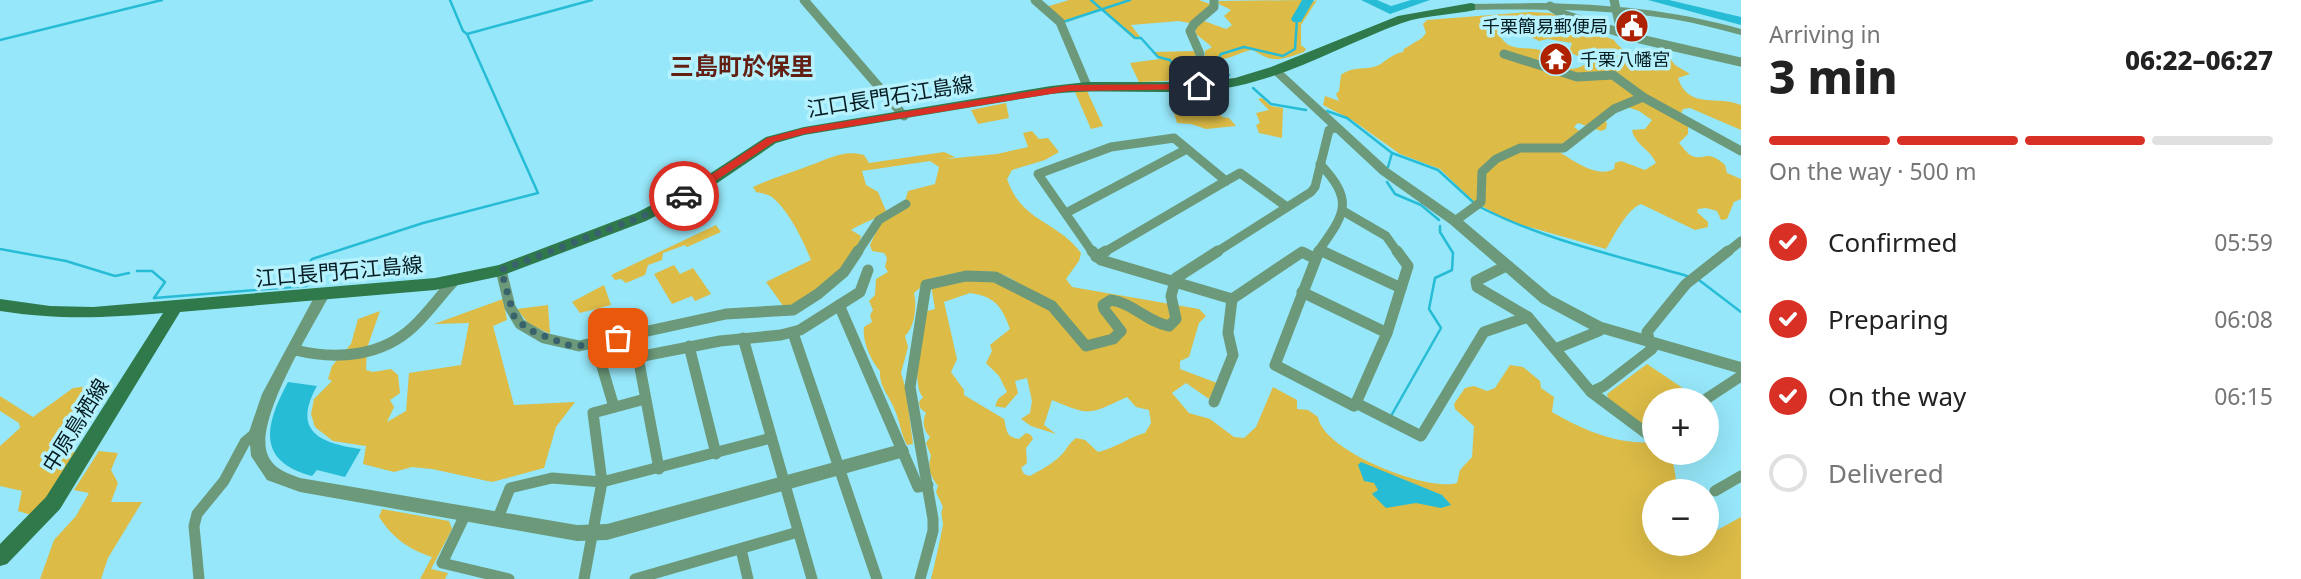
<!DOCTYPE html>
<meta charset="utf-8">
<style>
:root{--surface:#fff;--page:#f2f2f2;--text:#222;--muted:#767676;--line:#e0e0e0;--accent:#d93025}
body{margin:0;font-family:"Noto Sans","Noto Sans JP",sans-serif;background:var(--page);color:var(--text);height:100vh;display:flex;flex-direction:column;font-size:26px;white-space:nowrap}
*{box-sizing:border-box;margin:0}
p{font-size:23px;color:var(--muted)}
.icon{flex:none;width:38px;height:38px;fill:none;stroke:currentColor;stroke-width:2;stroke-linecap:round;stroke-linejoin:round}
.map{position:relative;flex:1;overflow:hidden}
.side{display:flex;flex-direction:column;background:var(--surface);width:560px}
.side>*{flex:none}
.tools{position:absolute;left:1642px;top:388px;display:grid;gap:14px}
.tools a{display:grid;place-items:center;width:77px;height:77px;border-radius:50%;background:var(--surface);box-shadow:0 7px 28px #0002;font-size:35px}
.pin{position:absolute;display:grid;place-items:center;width:60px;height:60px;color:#fff;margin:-30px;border-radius:14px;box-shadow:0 4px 10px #0006}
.courier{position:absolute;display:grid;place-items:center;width:70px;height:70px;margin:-35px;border:5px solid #d93025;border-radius:50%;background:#fff;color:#222;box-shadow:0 2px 9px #0007}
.head em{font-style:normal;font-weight:800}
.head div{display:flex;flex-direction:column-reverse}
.head{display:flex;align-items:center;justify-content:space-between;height:119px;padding:0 28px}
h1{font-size:46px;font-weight:800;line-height:52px}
.bar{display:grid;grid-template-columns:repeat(4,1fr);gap:10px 7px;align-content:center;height:84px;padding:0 28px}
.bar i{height:9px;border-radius:5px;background:var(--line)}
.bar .active{background:var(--accent)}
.bar p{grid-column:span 4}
ol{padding:0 28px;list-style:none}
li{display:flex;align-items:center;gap:21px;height:77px}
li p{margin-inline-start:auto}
li .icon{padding:7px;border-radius:50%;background:var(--accent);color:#fff;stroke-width:4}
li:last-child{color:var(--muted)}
li i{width:38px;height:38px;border:4px solid var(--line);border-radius:50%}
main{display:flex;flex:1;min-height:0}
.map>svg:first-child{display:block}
</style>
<main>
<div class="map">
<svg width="1741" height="579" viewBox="0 0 1741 579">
<rect width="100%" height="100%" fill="#96e7f9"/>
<g fill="#dcbb46" fill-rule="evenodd">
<polygon points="1069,0 1199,0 1210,4 1206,12 1189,23 1179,21 1131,25 1141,38 1134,39 1102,10 1064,23 1046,7"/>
<path d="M1303 0 1307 4 1317 0 1301 25V45L1306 49 1304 52C1280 60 1275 64 1253 50 1242 51 1235 57 1223 59L1218 66H1212L1205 62V51L1212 47 1196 34 1195 28 1204 21 1226 29 1232 25 1224 16 1231 10 1219 4V1Z"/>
<path d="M1530 12 1550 13 1594 29 1593 32 1614 40C1620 50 1652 71 1663 65L1652 55 1653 52 1668 56 1675 65 1690 74 1678 78C1688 110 1718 95 1741 105V130L1690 108 1683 109 1681 114 1688 126V134L1679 143C1683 147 1686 153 1692 156 1705 161 1706 148 1725 165L1727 173 1741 179V199L1734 202 1727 219 1721 220 1717 211 1706 208 1698 209 1697 212 1708 222V227L1695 230 1641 204C1627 209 1614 236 1606 249L1508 221 1473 201 1440 169 1400 154 1352 120 1323 105 1325 96 1339 101 1336 94 1339 91 1341 75C1354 65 1367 71 1379 65 1386 61 1392 54 1403 52L1404 49 1422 38 1426 33 1423 24 1427 20ZM1497 30 1521 32 1539 41 1548 39 1572 43 1569 52 1589 61C1573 76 1558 66 1541 58L1546 53C1530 42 1508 58 1497 30ZM1627 107 1639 111 1652 120 1645 129 1632 130C1635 145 1651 150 1656 163L1645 170 1621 161 1615 163 1614 169C1598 178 1575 162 1561 153L1558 147 1582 133 1574 127 1578 123 1601 131 1606 129 1607 123 1599 117Z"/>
<polygon points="1196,51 1195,65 1187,80 1139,82 1130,63 1160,59 1153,52"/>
<polygon points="1087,91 1103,126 1091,129 1075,92"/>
<polygon points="1172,93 1206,93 1222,117 1229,118 1236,126 1206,129 1191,124 1177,123 1173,109 1178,106"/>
<polygon points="1262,98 1271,106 1283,108 1282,138 1259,133 1256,125 1260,123 1256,113 1269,110 1258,99"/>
<polygon points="1006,103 1009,118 978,124 971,110"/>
<path d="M1032 131 1039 139 1048 138 1059 152 1045 160 1012 170 1007 179C1022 223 1057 220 1081 253L1079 261 1066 279 1072 287 1199 309 1206 316 1199 323 1189 357 1180 361V369L1217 383 1209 399 1186 383 1172 393 1189 413 1210 419 1234 437 1244 438 1256 427 1273 387 1297 400V409L1308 410 1318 417C1323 451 1427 492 1457 483L1460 470 1472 457 1474 426 1455 409 1454 404 1465 388 1474 386 1487 391 1495 388 1510 365 1523 367 1540 381 1541 388 1554 397 1552 412C1583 430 1617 445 1654 442V453H1684L1673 461 1678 492H1654V544H1706V530L1712 533 1741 517V579H931C932 576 943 528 943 524 942 516 940 514 943 507L936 492 938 486C931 477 927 468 931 456L926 443 930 437C923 429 922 422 926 413L920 408 919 402 923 397C911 386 920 325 927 311L935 309 931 285 969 276 991 277 1047 307 1053 303C1036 296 1025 287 1010 278 986 264 947 274 923 281L920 288 914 293C917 305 915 327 905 336L908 347 901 373 906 390 913 444 907 445C901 434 900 423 896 413 891 397 879 388 880 371 871 361 862 341 864 327L872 322 870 315 873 310 869 301 875 295 876 279 888 272 885 267 887 258 884 253 872 251 870 245 880 223 909 205 905 201 908 191 935 184 939 167 930 161 862 171 866 185 878 192 886 211C876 220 863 222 851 230L861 236C860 241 858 247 856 252 845 271 806 303 784 307L766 282 811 260C803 240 789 211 772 197 768 194 761 193 756 192L753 187C772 178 791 173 811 165 828 159 844 149 864 155L869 163 944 152 955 157 946 159 997 154 1028 147 1023 133ZM970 293C994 296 1002 306 1010 329L990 345 992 351 986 363 999 376 1007 392 998 399 995 406 1005 408 1018 393 1015 381 1027 378 1032 401 1030 413 1021 419 1031 426 1056 434 1044 425 1052 400C1092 417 1089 414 1127 397L1136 407 1149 410 1151 423 1145 433C1127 438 1116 448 1098 452L1085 440 1076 438C1070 443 1068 446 1064 452 1057 461 1041 470 1030 476L1024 474 1021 468 1027 463 1026 448 1033 439 1031 435 1026 433 1019 439C1006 437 1007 431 1004 419L964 395V390L951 372 957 359 944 302Z"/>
<polygon points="716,225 721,232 687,247 685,245 663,253 662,260 648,265 645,275 626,283 621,279 615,280 611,275"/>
<polygon points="674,265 680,274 693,268 711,294 695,301 692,296 672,304 654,274"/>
<polygon points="604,285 611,305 580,313 572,302"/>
<polygon points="503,299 507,320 493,326 514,405 575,402 556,427 544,468 492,482 432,469 412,467 394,472 363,464 366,446 333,441 315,427 311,414 314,399 332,381 328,379 332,366 351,344 358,319 380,311 367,348 366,370 373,372 391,369 398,375 400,393 390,400 394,407 387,422 406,411 409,373 461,365 469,323 434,324"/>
<polygon points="548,305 550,334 528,323 517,309"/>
<polygon points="1647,364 1696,397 1691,401 1654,401 1654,426 1648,430 1609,402 1607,394"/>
<polygon points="89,386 95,391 73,412 55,441 58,450 75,452 41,506 31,515 18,511 22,491 0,486 0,446 20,428 19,423 0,411 0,396 33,417 73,388"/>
<polygon points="99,451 118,453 111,470 118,483 111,502 142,502 108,558 101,579 40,579 54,540 76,516 89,493 74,490"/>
<path d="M382 509 449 521 452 529 431 569 448 573 445 579H420L432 557C408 549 393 538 379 517Z"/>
</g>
<g fill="#27bcd6">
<path d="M288 382 317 386C292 431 319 443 361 449L345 477 317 470 312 476C256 461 265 425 288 382Z"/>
<polygon points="1361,462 1442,495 1451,505 1441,508 1416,503 1386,508 1372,494 1378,490 1374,483 1364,481 1358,465"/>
</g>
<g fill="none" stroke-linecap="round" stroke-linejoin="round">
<g stroke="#27bcd6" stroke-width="2.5">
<polyline points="450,0 463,31 467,34 592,0"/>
<polyline points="1091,0 1135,38 1141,38 1158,57 1170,60 1180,78"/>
<polyline points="1063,22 1130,0"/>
<polyline points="0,40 162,0"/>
<polyline points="1229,75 1215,66 1221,54 1244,47 1283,56 1295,49 1297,19"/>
<polyline points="1253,88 1271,104 1306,110"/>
<polyline points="1327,111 1347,118 1392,153 1388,167"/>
<polyline points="1392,153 1438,170 1473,202"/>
<polyline points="1387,182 1395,194 1421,205 1439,220"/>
<path d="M1480 207C1544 240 1618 256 1687 276"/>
<polyline points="0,249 66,261 115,276 129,273"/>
<polyline points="137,271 152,271 165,282 154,298"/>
<polyline points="1699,280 1741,312"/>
<polyline points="154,298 306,286 315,280 309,263 312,259 423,223 538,193 467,34"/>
<polyline points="1391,416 1441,328 1429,309 1435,278 1452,270 1453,253 1440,232 1440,226"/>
</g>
<g fill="#27bcd6" fill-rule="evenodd">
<polygon points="1302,0 1314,0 1301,22 1293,22 1291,19"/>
<polygon points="1361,0 1377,0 1391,6 1411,0 1430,0 1390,14"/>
<polygon points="1648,0 1669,0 1741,17 1741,25"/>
</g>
<g stroke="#6c9979" stroke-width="9">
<polyline points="804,0 904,116"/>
<polyline points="1035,0 1060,22 1087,86"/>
<polyline points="1614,0 1621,32"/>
<polyline points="1550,6 1562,14 1640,39 1741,62"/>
<polyline points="1504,54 1577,77 1613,75 1643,97"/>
<polyline points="1199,86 1200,54 1190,31 1194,24 1214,7 1214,0"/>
<polyline points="1343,211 1386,236 1398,253"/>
<polyline points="1066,213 1187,149"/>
<polyline points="1455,221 1481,202 1482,172 1496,159 1520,148 1564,148 1614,109 1643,97 1741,151"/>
<polyline points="1319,250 1325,253"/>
<polyline points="857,253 879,220 906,204"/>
<polyline points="1093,253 1038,174 1111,147 1174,138 1226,181 1240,173 1287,207"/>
<polyline points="1103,253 1226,181"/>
<polyline points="1215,253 1311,192 1315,187 1329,130 1335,128"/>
<polyline points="1301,253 1304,253"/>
<path d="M1317 253C1344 215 1356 202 1320 164"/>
<polyline points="1726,253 1741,241"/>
</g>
<g stroke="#6c9979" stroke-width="11">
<polyline points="1092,251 1101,260 1232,299 1302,252 1314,258"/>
<polyline points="1319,251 1275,365 1354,406 1356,403 1421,436 1484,332 1528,317 1477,287 1476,281 1506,266"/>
<polyline points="1322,251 1401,288"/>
<polyline points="1096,257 1106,251"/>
<polyline points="501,270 510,307 520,324 544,338 579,346 726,314 793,310 818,294 844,272 858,251"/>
<polyline points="1302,292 1387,333"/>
<polyline points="839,305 918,487 928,485"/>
<polyline points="1528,317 1591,392"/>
<polyline points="793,333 877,579"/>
<polyline points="743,338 812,579"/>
<polyline points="595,343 614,407"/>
<polyline points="689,346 716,454"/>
<polyline points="1555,349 1599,331 1598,327"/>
<path d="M295 350C336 360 381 357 413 327 428 313 439 297 453 282"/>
<polyline points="1703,401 1741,376"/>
<polyline points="1214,402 1233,355 1228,333 1232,299"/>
<polyline points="1356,403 1387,333 1408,266 1397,251"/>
<polyline points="1654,435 1650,436 1591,392 1604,386 1652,349 1647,332 1686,284 1728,251"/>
<polyline points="659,469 638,357 720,341 781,335 800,330 860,292 868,270"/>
<polyline points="1715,491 1741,476"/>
<polyline points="466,513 442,563 509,579"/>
<polyline points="498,518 510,488 552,478 602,482 771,438"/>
<polyline points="741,549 748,579"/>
<polyline points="199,579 194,526 197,514 224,481 245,442 257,432"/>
<polyline points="584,579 602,482 593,413 645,399"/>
<polyline points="635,579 798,532"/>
<path d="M920 579 933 531V519L910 387 926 285 966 276 995 277 1052 306 1086 346 1113 339 1121 331 1104 309 1103 305 1111 300C1133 303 1147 322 1169 326L1176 319 1171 296 1176 278 1218 251"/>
</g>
<g fill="#6c9979" fill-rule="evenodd">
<path d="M1539 3C1608 4 1674 10 1741 29V35C1718 29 1696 23 1672 19 1606 9 1538 9 1471 10L1466 7 1471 4Z"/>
<polygon points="1275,67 1279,68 1388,168 1460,218 1551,295 1602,322 1741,362 1741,374 1593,331 1541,303 1450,224 1380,174 1271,72 1271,68"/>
<path d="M323 289 328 290 330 294C313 327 255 418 267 453 272 468 286 473 300 478L577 525 607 524 901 444 907 446 909 451 907 456 901 458 607 540 577 541 300 492 267 480 251 456 249 432 262 394 318 290Z"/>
</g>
<path fill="#30794b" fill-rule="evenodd" d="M1471 3 1475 4V10C1451 15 1425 15 1402 23 1347 43 1294 74 1237 86 1180 98 1111 87 1051 94L804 135 776 143 710 188 646 221 501 276 435 290 180 312 60 509 7 564 0 566V544L46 497 163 313C103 318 60 320 0 311V299L50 306 93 307 435 278 499 265 636 213 700 180 766 137 804 127 1051 86 1087 82H1199L1235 78 1271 67 1398 16Z"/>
</g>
<polygon fill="#d93025" points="1199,84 1202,84 1202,89 1069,91 804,134 774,142 688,199 679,196 767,138 804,128 1069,85"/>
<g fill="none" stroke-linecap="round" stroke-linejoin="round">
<polyline stroke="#38636d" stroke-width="7" stroke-dasharray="0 12.6" points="618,338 579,346 567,345 527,329 514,316 501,270 641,217 684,196"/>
</g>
<defs>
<symbol id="civic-disc" viewBox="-11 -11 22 22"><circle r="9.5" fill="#af2200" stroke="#b6f1fe"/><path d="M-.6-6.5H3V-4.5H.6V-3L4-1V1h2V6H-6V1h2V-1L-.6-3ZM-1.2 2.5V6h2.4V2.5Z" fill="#fff"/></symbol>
<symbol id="temple-disc" viewBox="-11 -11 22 22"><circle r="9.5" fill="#af2200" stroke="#b6f1fe"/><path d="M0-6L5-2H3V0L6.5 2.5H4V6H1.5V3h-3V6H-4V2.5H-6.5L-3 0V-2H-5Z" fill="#fff"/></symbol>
</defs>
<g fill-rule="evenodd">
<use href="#civic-disc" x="1613" y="7" width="38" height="38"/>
<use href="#temple-disc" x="1537" y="40" width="38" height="38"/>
</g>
<g text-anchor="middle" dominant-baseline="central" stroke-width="7" stroke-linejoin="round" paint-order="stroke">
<g font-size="18" fill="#051c21" stroke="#b6f1fe" text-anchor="end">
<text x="1608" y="26">千栗簡易郵便局</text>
<text x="1580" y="59" text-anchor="start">千栗八幡宮</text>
</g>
<g font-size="21" fill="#051c21" stroke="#b6f1fe">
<text transform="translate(890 96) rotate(-9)">江口長門石江島線</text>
<text transform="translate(339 271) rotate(-5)">江口長門石江島線</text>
<text transform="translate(75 425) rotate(-58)">中原鳥栖線</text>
</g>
<g font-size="24" font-weight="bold" fill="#621f12" stroke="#b6f1fe">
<text x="742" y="65">三島町於保里</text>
</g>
</g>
</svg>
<div class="tools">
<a>+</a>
<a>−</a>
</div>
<div class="pin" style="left:618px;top:338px;background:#ea580c"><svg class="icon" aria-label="bag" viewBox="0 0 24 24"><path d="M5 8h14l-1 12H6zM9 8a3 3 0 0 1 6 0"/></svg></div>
<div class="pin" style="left:1199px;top:86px;background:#1f2937"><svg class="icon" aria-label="home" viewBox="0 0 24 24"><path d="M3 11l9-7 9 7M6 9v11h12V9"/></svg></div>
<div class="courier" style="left:684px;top:196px"><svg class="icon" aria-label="car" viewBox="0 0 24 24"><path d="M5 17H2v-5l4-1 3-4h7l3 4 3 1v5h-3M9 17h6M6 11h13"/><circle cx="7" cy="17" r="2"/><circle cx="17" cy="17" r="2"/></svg></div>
</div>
<section class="side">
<div class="head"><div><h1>3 min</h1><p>Arriving in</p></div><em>06:22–06:27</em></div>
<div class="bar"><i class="active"></i><i class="active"></i><i class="active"></i><i></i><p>On the way · 500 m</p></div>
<ol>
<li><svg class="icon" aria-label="check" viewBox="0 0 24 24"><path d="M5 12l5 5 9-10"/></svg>Confirmed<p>05:59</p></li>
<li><svg class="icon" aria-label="check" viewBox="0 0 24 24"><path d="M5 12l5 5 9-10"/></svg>Preparing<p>06:08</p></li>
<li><svg class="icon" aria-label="check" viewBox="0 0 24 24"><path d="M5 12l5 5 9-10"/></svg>On the way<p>06:15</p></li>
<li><i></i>Delivered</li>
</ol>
</section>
</main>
